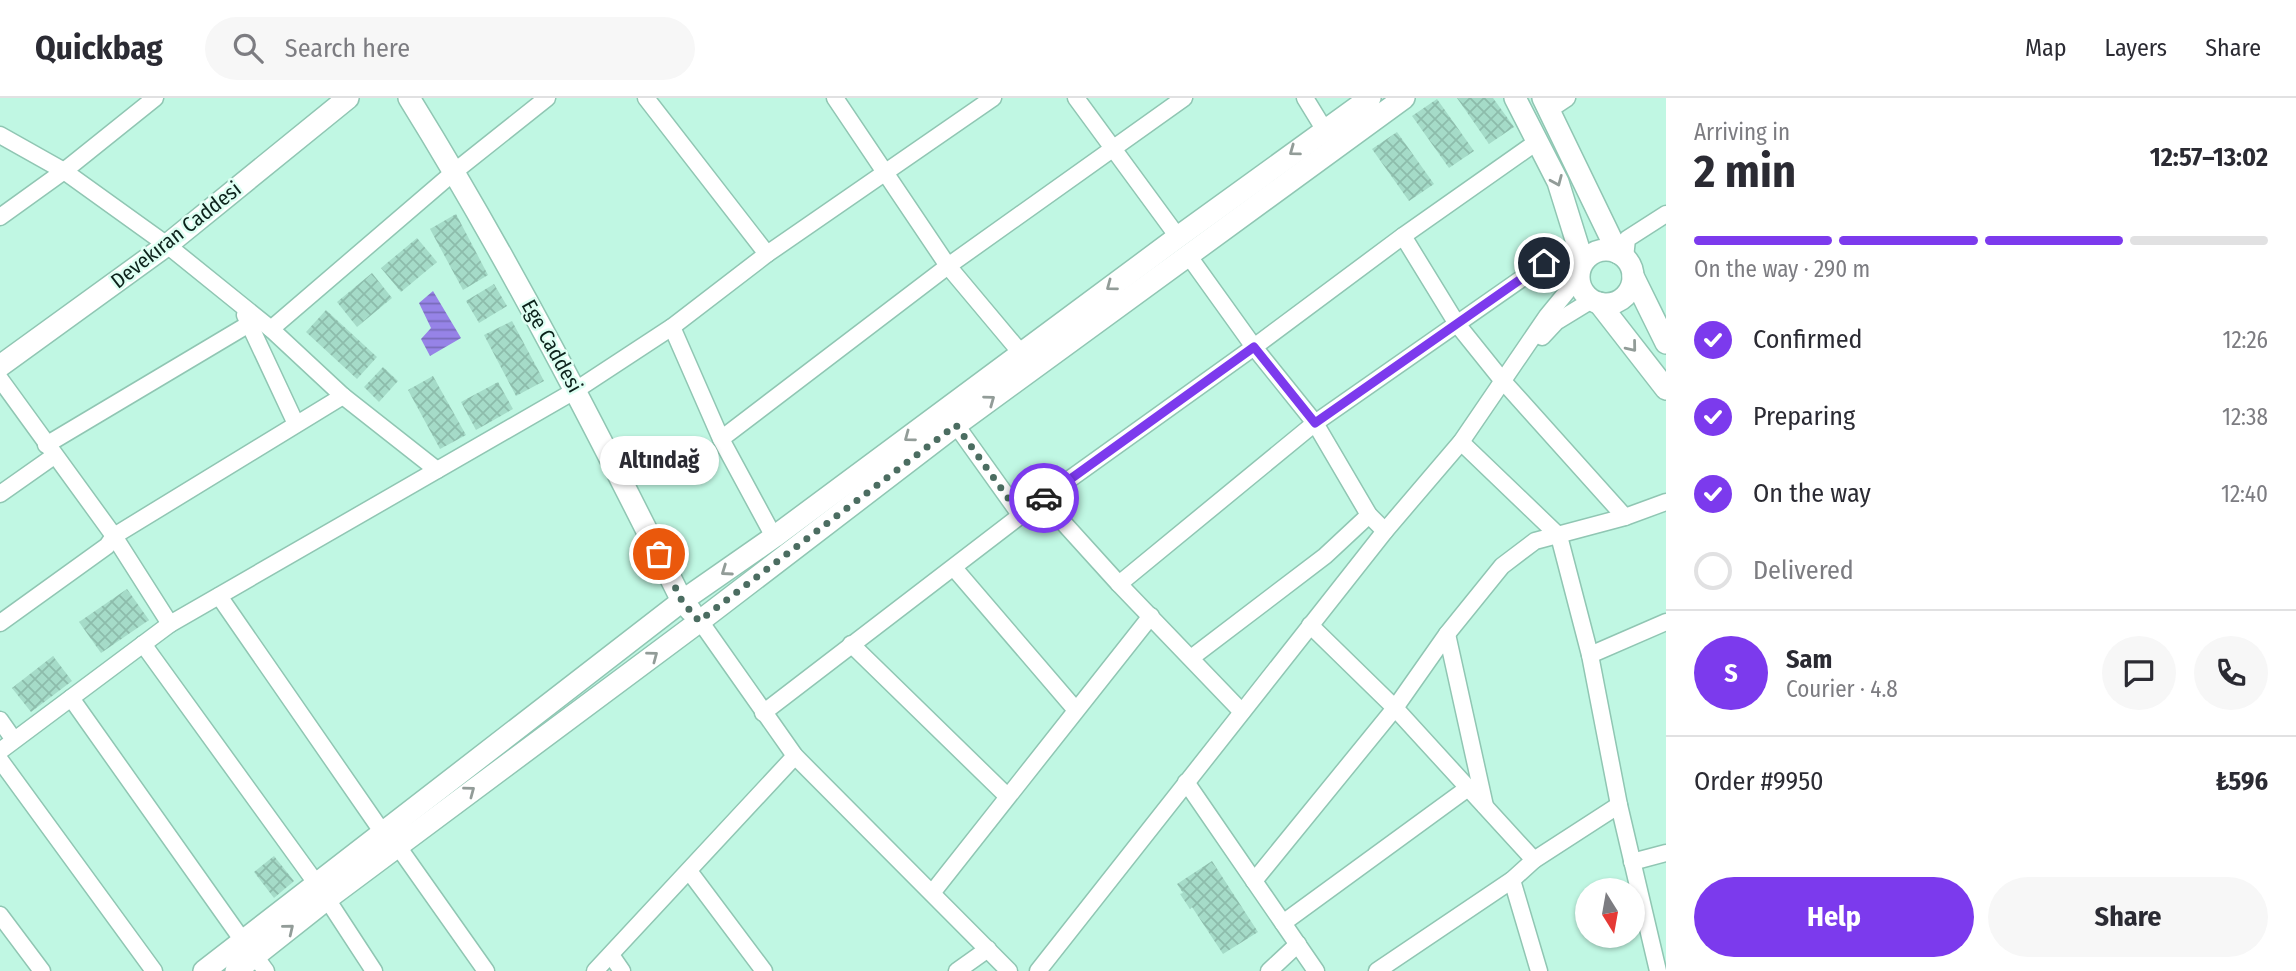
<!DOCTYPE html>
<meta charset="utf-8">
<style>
:root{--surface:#fff;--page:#f7f7f7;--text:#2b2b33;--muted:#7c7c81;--line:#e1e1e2;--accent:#7c3aed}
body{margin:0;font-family:"Fira Sans Condensed",sans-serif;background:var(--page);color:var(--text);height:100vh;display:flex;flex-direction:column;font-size:26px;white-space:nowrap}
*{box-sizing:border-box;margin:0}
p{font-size:23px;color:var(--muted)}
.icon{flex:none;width:38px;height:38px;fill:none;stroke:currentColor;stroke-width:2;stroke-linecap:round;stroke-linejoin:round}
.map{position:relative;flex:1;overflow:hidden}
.sheet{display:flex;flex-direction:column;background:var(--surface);width:630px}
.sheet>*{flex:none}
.needle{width:46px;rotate:169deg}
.buttons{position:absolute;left:1575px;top:780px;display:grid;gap:14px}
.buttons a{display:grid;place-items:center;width:70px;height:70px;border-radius:50%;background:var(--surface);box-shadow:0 2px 5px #0004;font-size:35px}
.pin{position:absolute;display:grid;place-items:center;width:60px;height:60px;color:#fff;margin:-30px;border:4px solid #fff;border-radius:50%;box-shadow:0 2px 7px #0007}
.courier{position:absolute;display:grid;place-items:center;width:70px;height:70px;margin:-35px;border:5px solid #7c3aed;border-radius:50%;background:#fff;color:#222;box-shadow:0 2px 9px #0007}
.bubble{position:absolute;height:49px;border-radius:24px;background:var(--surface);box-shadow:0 2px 5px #0004;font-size:23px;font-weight:700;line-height:49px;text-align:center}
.headline em{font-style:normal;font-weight:700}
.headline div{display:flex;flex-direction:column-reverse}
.headline{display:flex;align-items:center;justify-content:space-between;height:119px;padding:0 28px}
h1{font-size:46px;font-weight:700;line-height:52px}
.bar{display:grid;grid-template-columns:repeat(4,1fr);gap:10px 7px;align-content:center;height:84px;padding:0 28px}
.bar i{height:9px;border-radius:5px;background:var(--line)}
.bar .selected{background:var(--accent)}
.bar p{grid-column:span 4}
.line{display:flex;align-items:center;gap:18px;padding:0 28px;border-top:2px solid var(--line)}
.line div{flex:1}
.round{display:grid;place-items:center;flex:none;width:74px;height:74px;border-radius:37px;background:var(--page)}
ol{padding:0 28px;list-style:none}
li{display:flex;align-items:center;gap:21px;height:77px}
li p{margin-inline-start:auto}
li .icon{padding:7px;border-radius:50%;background:var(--accent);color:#fff;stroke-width:4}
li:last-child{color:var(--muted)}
li i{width:38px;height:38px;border:4px solid var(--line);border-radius:50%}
.action{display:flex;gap:14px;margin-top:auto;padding:14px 28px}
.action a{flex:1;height:80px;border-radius:42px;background:var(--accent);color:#fff;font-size:28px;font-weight:700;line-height:80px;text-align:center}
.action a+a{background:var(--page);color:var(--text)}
header{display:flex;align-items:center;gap:42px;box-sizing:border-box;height:98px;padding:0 35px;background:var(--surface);border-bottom:2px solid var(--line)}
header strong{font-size:33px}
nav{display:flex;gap:38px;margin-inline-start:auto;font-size:24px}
.search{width:490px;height:63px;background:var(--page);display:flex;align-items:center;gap:18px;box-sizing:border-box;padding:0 24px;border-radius:38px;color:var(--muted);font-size:26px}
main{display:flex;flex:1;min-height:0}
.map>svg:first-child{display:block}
</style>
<header>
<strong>Quickbag</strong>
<div class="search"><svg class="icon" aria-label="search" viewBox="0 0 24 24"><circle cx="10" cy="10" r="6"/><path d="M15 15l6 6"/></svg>Search here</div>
<nav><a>Map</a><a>Layers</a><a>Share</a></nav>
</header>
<main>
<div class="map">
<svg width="1666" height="873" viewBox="0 0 1666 873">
<defs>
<pattern id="water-rules" width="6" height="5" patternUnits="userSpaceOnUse" patternTransform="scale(1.75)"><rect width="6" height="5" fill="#9683e7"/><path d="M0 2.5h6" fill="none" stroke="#796bba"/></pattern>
<pattern id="building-cross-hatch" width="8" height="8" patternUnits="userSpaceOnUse" patternTransform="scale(1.75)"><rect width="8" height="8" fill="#a5dbc8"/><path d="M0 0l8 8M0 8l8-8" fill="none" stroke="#8dbcab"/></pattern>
</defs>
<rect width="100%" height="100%" fill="#c0f7e3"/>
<polygon fill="url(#water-rules)" points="433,193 461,240 430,258 421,241 431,230 419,205"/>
<g fill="url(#building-cross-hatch)">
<polygon points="1457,0 1493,0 1514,29 1489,46"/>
<polygon points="1437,1 1474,53 1449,70 1412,18"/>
<polygon points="1397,34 1434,86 1409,103 1372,51"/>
<polygon points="456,116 488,177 463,192 430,131"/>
<polygon points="417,140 437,164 401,194 381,170"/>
<polygon points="372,175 392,200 357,229 337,204"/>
<polygon points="494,186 507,208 479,225 466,203"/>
<polygon points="326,212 377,259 357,281 306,234"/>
<polygon points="512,223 544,283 516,298 484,237"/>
<polygon points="383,269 398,283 379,304 364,289"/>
<polygon points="433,278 466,337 440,351 408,292"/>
<polygon points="498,284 513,311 476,332 461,304"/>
<polygon points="127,491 149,522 101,555 79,524"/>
<polygon points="53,558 72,583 31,614 12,590"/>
<polygon points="274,758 294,783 274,800 254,774"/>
<polygon points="1212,763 1258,834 1223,856 1192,809 1190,811 1180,796 1183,795 1177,786"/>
</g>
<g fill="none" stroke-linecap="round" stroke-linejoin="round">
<defs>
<g id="street">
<polyline points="646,0 767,156"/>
<polyline points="835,0 948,168 1021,255"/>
<polyline points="1076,0 1178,139"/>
<polyline points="1305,0 1324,31"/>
<polyline points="1549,12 1567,0"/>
<polyline points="0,37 64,73 167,147 271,231 343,298 437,372"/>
<polyline points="0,119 64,73 155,0"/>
<polyline points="1403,138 1457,226 1502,282 1625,419"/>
<polyline points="1188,157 1254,249 1315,325 1369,417 1385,433"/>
<polyline points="1625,160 1627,141 1666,116"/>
<polyline points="245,217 296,326"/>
<polyline points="672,229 721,341 774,439"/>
<polyline points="271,231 454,74 547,0"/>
<polyline points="1542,239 1556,224 1592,202"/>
<polyline points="0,281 114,438 170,526"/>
<polyline points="956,327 1021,418"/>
<polyline points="721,341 948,168 1184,0"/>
<polyline points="1461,344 1559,438 1590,557 1619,707 1658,873"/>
<polyline points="46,347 249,226"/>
<polyline points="0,396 54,358"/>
<polyline points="1042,401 1119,486 1242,614"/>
<polyline points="954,470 1075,611"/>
<polyline points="1119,486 1315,325 1544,165 1566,157 1580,170"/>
<polyline points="219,498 383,735"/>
<polyline points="700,523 795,658 1009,873"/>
<polyline points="0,525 107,448 114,438 343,298"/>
<polyline points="1310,527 1395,610 1534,762"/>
<polyline points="1447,536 1485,708"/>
<polyline points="143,546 316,785"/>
<polyline points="851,546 1007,698"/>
<polyline points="1590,557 1666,524"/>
<polyline points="1191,560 1325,458 1369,417"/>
<polyline points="71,600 243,843"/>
<polyline points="763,615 1042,401 1254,249 1403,138 1538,43"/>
<polyline points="0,622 14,642"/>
<polyline points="0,653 170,526 576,292 672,229 767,156 993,0"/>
<polyline points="0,662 154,873"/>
<polyline points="1186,684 1316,873"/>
<polyline points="397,747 486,873"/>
<polyline points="1632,764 1666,755"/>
<polyline points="689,773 764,873"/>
<polyline points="1512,782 1539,873"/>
<polyline points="1254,783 1395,610 1447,536 1502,468 1535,443 1625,419 1666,404"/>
<polyline points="932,795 1151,518"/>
<polyline points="327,801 374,873"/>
<polyline points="0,817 42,873"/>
<polyline points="1283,825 1468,690"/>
<polyline points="611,857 622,873"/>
<polyline points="255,858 266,873"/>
<polyline points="595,873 795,658"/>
<polyline points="957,873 988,851"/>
<polyline points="1038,873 1385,433 1461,344 1547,218 1579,179"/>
<polyline points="1269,873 1298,846"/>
<polyline points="1377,873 1512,782 1534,762 1619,707"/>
</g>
<g id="secondary">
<path d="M409 0C510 163 597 332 682 503L691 513"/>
<polyline points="1515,0 1558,84 1583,164"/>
<polyline points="1543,0 1618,155"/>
<circle cx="1606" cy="179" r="27"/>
<polyline points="1633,178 1666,245"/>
<polyline points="1599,205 1666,291"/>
<polyline points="0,268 167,147 348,0"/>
<polyline points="204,873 682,503 774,439 1178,139 1370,0"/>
<polyline points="236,873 327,801 700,523 956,327 1404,0"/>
</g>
</defs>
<use href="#street" stroke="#90c6b3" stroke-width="19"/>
<use href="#secondary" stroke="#90c6b3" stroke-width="24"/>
<use href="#street" stroke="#fff" stroke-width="16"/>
<use href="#secondary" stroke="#fff" stroke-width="21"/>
</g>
<defs><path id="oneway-chevron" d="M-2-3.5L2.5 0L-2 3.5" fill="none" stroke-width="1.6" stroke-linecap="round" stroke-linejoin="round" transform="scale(1.75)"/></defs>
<g stroke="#929c98">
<use href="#oneway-chevron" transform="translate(1294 53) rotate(144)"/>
<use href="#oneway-chevron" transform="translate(1557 83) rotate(67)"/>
<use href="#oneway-chevron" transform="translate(1111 188) rotate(143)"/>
<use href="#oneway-chevron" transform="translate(1632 249) rotate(51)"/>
<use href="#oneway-chevron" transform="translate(990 302) rotate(-36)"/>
<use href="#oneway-chevron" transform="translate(909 339) rotate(143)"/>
<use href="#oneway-chevron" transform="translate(726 473) rotate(145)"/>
<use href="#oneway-chevron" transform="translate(653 558) rotate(-37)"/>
<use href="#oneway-chevron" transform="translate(470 693) rotate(-37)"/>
<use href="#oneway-chevron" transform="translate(289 831) rotate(-39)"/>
</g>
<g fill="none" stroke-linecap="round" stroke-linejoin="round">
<polyline stroke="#4b6d61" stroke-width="7" stroke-dasharray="0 12.6" points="659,456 682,503 699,523 956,327 1021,418 1044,400"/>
<polyline stroke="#7c3aed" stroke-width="9" points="1044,400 1254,249 1315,325 1544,165"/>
</g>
<g text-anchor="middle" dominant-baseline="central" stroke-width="5" stroke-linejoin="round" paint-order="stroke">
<g font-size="21" fill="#0c221b" stroke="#defff3">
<text transform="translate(176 137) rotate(-38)">Devekıran Caddesi</text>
<text transform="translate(552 248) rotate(61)">Ege Caddesi</text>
</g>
</g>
</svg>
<div class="buttons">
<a><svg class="needle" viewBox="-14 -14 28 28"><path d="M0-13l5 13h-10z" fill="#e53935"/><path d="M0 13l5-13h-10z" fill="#7c7c81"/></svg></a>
</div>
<div class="pin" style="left:659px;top:456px;background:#ea580c"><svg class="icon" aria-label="bag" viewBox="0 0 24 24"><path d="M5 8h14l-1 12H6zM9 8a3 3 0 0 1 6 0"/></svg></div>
<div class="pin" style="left:1544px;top:165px;background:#1f2937"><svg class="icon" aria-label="home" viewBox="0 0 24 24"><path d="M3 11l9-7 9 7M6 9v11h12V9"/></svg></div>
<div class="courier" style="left:1044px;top:400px"><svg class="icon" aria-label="car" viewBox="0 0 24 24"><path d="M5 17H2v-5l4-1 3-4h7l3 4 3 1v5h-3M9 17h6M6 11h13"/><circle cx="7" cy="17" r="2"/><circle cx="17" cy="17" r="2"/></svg></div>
<div class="bubble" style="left:600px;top:338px;width:119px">Altındağ</div>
</div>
<section class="sheet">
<div class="headline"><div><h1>2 min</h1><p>Arriving in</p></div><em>12:57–13:02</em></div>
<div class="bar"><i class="selected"></i><i class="selected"></i><i class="selected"></i><i></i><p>On the way · 290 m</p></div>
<ol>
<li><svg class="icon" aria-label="check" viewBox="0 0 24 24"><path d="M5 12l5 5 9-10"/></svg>Confirmed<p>12:26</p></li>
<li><svg class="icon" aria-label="check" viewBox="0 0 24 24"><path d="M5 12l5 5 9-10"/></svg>Preparing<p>12:38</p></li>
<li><svg class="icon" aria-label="check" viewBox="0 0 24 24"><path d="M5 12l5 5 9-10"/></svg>On the way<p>12:40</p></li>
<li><i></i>Delivered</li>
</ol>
<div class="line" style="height:126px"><b class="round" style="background:var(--accent);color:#fff">S</b><div><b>Sam</b><p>Courier · 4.8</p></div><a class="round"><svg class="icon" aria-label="chat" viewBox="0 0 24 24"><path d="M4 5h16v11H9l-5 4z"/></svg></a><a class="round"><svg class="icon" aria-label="phone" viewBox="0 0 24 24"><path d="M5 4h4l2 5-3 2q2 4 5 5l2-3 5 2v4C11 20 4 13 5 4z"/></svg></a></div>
<div class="line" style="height:91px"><div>Order #9950</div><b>₺596</b></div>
<div class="action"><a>Help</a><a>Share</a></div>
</section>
</main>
